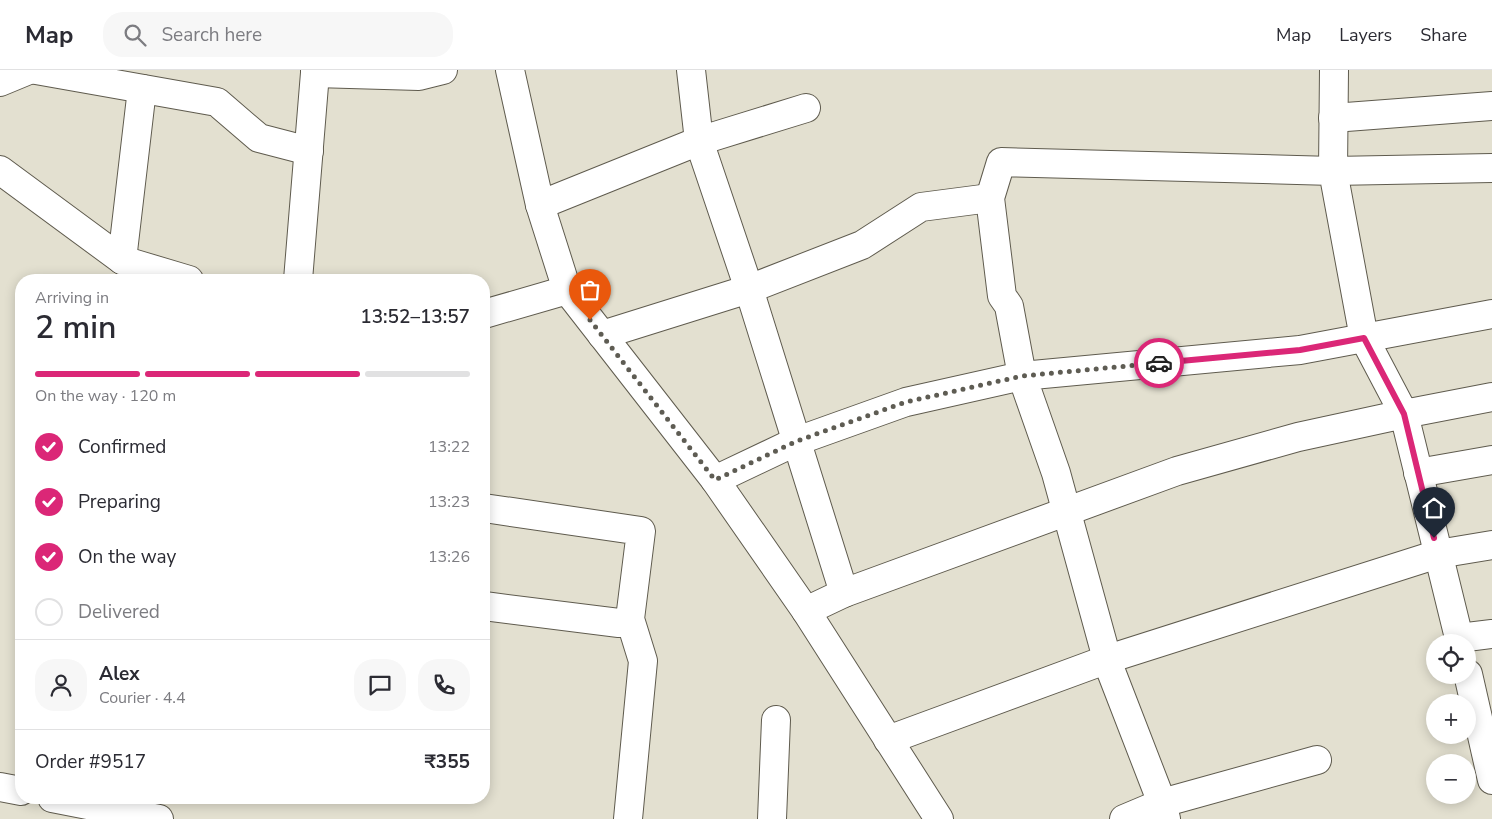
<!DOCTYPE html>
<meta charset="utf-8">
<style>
:root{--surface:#fff;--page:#f7f7f7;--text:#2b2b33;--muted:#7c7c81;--line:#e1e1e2;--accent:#db2777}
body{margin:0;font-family:"Nunito Sans",sans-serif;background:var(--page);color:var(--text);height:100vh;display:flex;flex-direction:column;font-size:19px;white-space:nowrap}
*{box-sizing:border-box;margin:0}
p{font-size:16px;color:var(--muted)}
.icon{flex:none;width:28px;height:28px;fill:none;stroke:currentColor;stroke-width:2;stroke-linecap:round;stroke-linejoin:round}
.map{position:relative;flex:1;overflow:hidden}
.details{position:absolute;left:15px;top:204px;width:475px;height:530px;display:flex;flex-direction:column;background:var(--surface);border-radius:20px;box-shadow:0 2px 12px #0003}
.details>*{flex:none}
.buttons{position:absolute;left:1426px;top:564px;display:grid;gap:10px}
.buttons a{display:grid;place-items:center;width:50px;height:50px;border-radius:50%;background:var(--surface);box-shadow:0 2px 12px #0003;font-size:25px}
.pin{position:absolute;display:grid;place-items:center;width:42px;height:42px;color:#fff;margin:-51px -21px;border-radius:50% 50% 50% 0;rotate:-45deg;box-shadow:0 0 5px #0007}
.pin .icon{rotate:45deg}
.courier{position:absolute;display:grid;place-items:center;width:50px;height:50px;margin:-25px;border:4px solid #db2777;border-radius:50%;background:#fff;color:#222;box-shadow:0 1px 6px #0007}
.overview em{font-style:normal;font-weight:600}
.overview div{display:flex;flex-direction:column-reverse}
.overview{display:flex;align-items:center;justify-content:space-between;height:85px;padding:0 20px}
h1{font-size:32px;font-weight:600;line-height:38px}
.bar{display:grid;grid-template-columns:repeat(4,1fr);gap:8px 5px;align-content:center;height:60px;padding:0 20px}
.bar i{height:6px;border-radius:4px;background:var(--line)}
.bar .on{background:var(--accent)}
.bar p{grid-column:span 4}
.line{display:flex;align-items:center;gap:12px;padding:0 20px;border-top:1px solid var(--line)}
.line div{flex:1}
.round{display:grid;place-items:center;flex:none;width:52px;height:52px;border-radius:20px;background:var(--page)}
ol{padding:0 20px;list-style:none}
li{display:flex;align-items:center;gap:15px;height:55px}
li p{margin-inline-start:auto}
li .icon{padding:5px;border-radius:50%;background:var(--accent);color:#fff;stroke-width:4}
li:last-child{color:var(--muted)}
li i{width:28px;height:28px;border:2px solid var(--line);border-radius:50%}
header{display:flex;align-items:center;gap:30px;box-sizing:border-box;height:70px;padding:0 25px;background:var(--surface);border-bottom:1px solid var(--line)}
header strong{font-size:24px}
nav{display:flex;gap:28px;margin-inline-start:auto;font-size:18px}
.search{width:350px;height:45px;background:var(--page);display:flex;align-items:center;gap:12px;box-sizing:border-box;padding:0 18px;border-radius:20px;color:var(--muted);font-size:19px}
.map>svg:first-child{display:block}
</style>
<header>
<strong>Map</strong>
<div class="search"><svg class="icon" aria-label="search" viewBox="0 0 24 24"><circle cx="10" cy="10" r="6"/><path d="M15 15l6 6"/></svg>Search here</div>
<nav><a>Map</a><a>Layers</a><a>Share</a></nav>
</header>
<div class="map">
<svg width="1492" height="749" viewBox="0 0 1492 749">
<rect width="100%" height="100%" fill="#e3e0d0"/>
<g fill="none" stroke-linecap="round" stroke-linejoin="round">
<defs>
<g id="minor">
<polyline points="36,0 217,32 259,68 309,81"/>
<polyline points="315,0 315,3 419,6 443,0"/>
<polyline points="510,0 540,135 567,220 715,410 806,541 939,749"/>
<polyline points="691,0 699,71 749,219 844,523"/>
<polyline points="1334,0 1333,101 1492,98"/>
<polyline points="0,12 29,0"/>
<polyline points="1333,48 1492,36"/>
<polyline points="0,100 122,190 189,210"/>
<polyline points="540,135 699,71 806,38"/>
<polyline points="122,190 142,19"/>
<polyline points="298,210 315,3"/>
<polyline points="484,244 567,220"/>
<polyline points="602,265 749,219 862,175 921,137 990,128"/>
<polyline points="1419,405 1418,403 1492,390"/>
<polyline points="715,410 797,371 906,332 1022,306 1009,236 1002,226 990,128 1001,92 1333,101 1364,268 1404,344 1492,327"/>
<polyline points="484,438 641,461 630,549 643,591 628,749"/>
<polyline points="484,536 619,553 630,549"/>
<polyline points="806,541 844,523 1177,401 1298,367 1404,344 1460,572"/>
<polyline points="1459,568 1492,564"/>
<polyline points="1468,604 1492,710"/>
<polyline points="888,670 1108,589 1438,484 1492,475"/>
<polyline points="0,717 21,721"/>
<polyline points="52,728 159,749"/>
<polyline points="772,749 776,650"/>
<polyline points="1124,749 1162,733 1317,690"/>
<polyline points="1166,749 1162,733 1109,596 1056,403 1022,306 1300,280 1492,244"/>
</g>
</defs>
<use href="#minor" stroke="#5f5b4e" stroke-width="30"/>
<use href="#minor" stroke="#fff" stroke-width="28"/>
</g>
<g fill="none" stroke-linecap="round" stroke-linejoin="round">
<polyline stroke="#5e5c53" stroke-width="5" stroke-dasharray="0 9" points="590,250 715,410 797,371 906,332 1022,306 1159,293"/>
<polyline stroke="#db2777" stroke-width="6" points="1159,293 1300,280 1364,268 1404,344 1434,468"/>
</g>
</svg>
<div class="buttons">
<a><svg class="icon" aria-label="locate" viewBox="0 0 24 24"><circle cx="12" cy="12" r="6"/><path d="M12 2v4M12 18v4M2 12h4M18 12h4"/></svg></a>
<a>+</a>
<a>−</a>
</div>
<div class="pin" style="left:590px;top:250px;background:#ea580c"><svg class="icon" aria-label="bag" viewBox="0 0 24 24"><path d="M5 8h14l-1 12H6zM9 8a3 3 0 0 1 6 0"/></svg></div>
<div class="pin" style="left:1434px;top:468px;background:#1f2937"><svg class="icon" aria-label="home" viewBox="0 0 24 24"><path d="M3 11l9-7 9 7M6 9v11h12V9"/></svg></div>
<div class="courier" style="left:1159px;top:293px"><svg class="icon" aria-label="car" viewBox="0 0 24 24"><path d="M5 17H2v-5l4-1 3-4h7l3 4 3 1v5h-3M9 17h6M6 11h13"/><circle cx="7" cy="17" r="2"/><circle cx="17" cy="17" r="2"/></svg></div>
<section class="details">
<div class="overview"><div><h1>2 min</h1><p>Arriving in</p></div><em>13:52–13:57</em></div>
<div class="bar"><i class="on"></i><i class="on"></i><i class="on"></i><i></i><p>On the way · 120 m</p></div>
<ol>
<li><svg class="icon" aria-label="check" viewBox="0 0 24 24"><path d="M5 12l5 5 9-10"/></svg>Confirmed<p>13:22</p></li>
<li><svg class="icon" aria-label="check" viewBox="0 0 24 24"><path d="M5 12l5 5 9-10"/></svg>Preparing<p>13:23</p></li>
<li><svg class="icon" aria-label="check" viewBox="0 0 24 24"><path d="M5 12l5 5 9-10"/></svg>On the way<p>13:26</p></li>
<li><i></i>Delivered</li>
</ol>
<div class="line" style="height:90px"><a class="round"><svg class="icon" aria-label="person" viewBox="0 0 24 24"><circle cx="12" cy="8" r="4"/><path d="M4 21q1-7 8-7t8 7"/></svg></a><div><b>Alex</b><p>Courier · 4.4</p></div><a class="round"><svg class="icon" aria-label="chat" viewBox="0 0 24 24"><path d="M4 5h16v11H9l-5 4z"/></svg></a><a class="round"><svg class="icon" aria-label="phone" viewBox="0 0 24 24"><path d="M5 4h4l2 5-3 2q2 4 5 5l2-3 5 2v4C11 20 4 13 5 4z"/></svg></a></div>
<div class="line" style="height:65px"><div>Order #9517</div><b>₹355</b></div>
</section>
</div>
